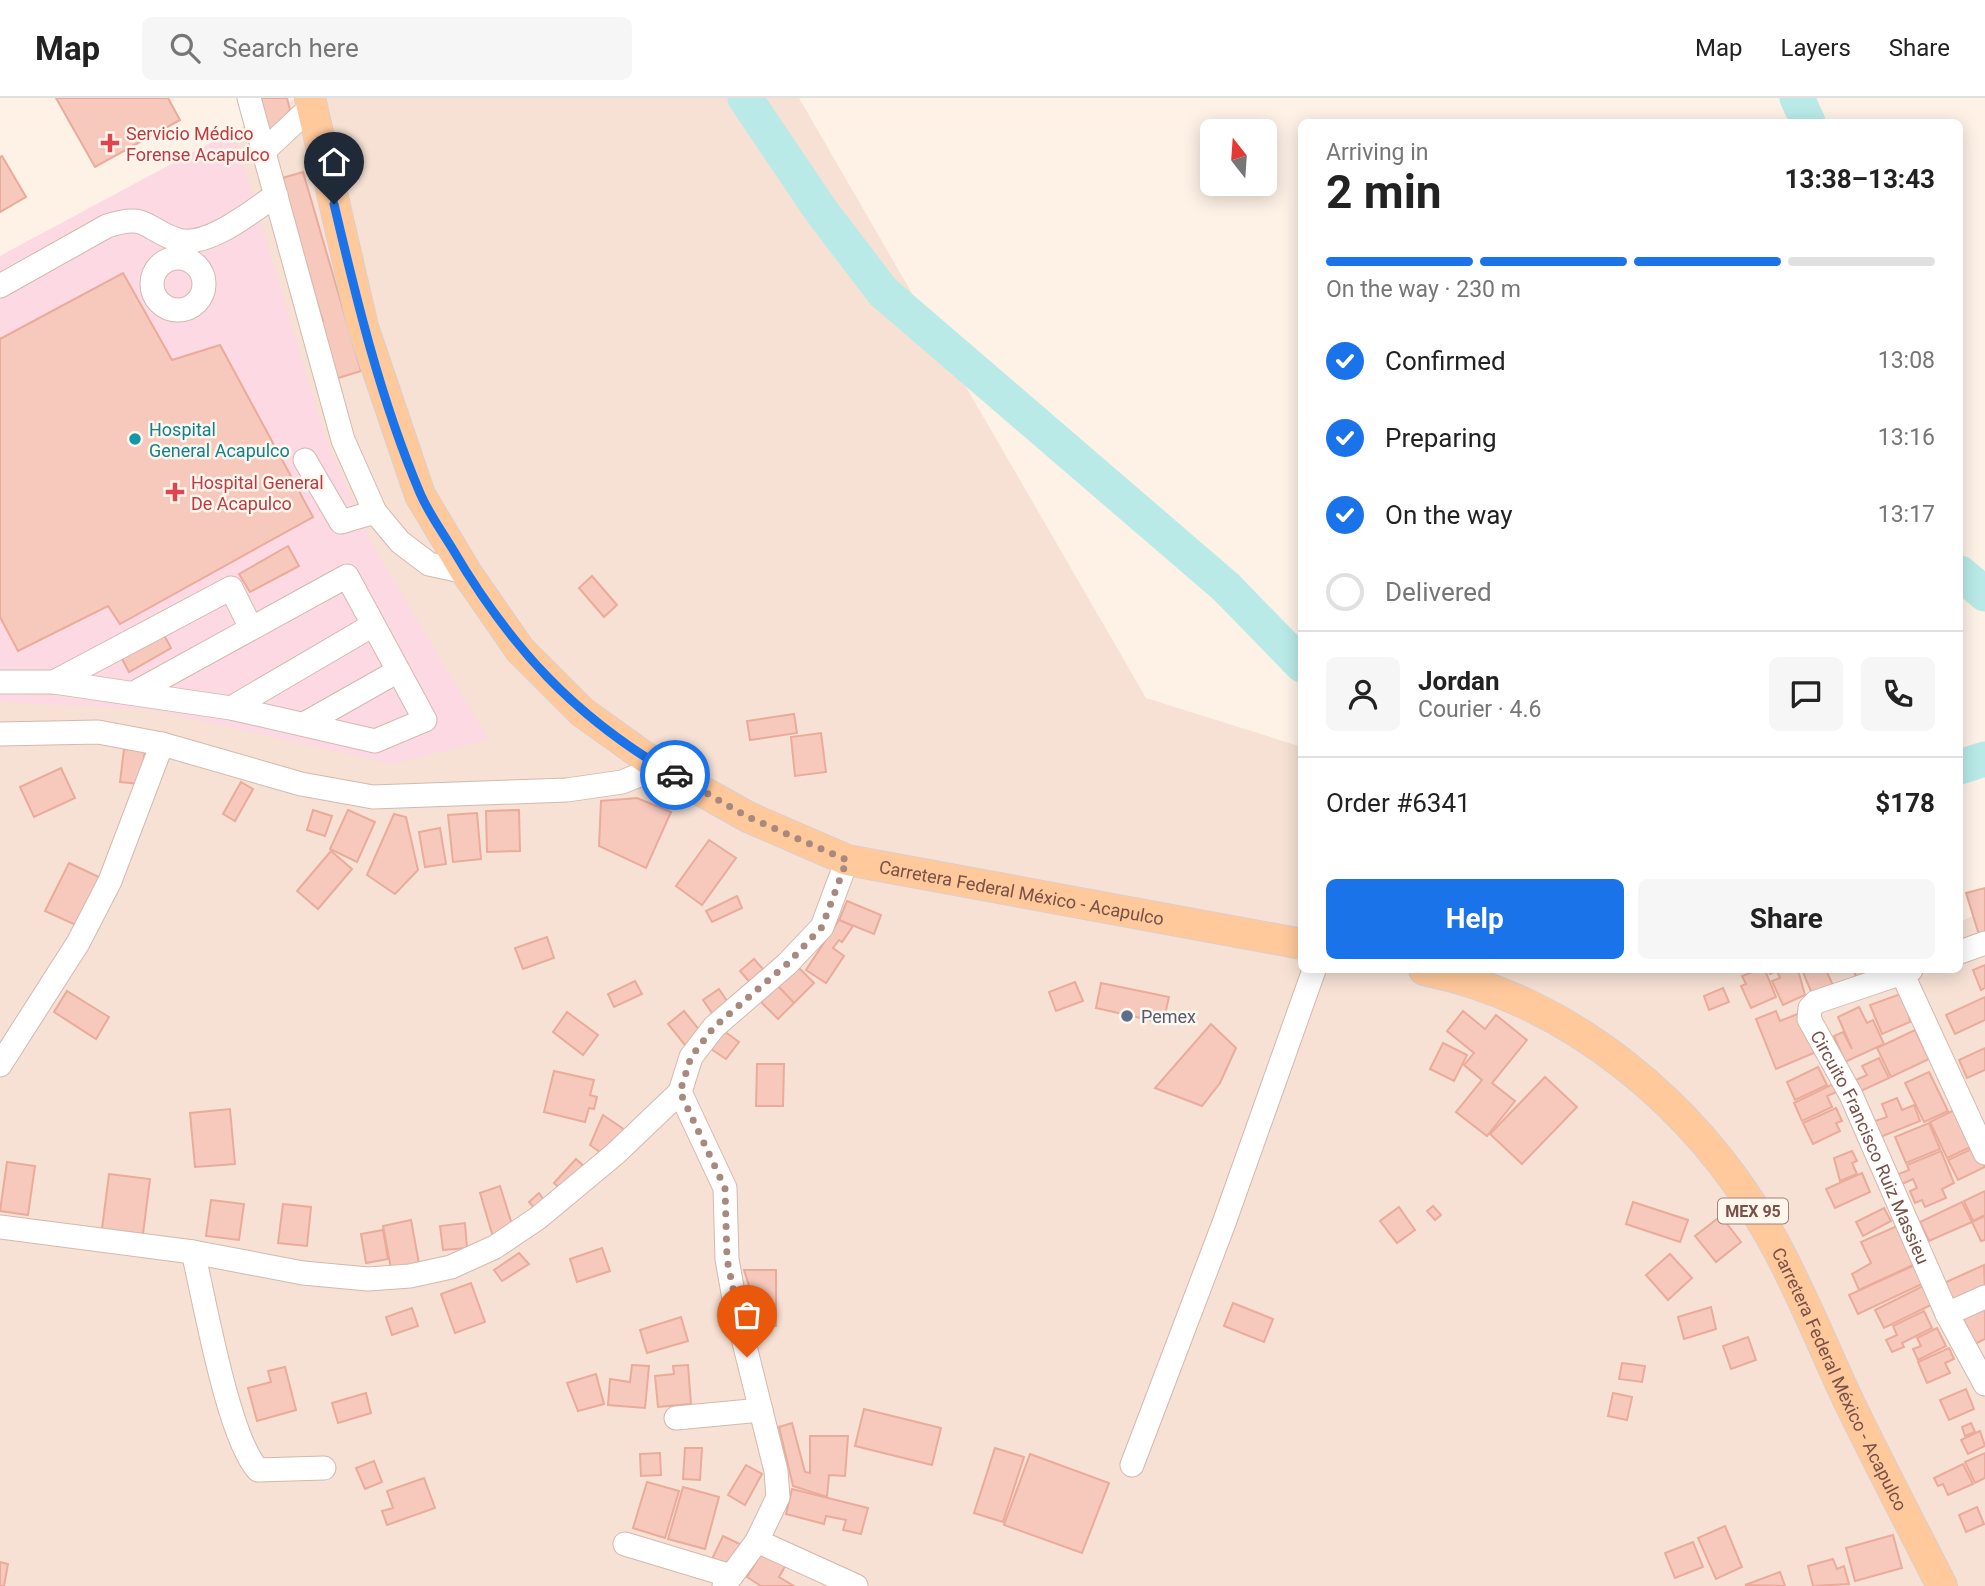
<!DOCTYPE html>
<meta charset="utf-8">
<style>
:root{--surface:#fff;--page:#f6f6f6;--text:#222;--muted:#767676;--line:#e0e0e0;--accent:#1a73e8}
body{margin:0;font-family:Roboto,sans-serif;background:var(--page);color:var(--text);height:100vh;display:flex;flex-direction:column;font-size:26px;white-space:nowrap}
*{box-sizing:border-box;margin:0}
p{font-size:23px;color:var(--muted)}
.icon{flex:none;width:38px;height:38px;fill:none;stroke:currentColor;stroke-width:2;stroke-linecap:round;stroke-linejoin:round}
.map{position:relative;flex:1;overflow:hidden}
.drawer{position:absolute;left:1298px;top:21px;width:665px;height:854px;display:flex;flex-direction:column;background:var(--surface);border-radius:10px;box-shadow:0 4px 18px #0003}
.drawer>*{flex:none}
.needle{width:46px;rotate:343deg}
.fabs{position:absolute;left:1200px;top:21px;display:grid;gap:14px}
.fabs a{display:grid;place-items:center;width:77px;height:77px;border-radius:10px;background:var(--surface);box-shadow:0 4px 18px #0003;font-size:35px}
.pin{position:absolute;display:grid;place-items:center;width:60px;height:60px;color:#fff;margin:-72px -30px;border-radius:50% 50% 50% 0;rotate:-45deg;box-shadow:0 0 7px #0007}
.pin .icon{rotate:45deg}
.courier{position:absolute;display:grid;place-items:center;width:70px;height:70px;margin:-35px;border:5px solid #1a73e8;border-radius:50%;background:#fff;color:#222;box-shadow:0 2px 9px #0007}
.summary em{font-style:normal;font-weight:700}
.summary div{display:flex;flex-direction:column-reverse}
.summary{display:flex;align-items:center;justify-content:space-between;height:119px;padding:0 28px}
h1{font-size:46px;font-weight:700;line-height:52px}
.bar{display:grid;grid-template-columns:repeat(4,1fr);gap:10px 7px;align-content:center;height:84px;padding:0 28px}
.bar i{height:9px;border-radius:5px;background:var(--line)}
.bar .current{background:var(--accent)}
.bar p{grid-column:span 4}
.line{display:flex;align-items:center;gap:18px;padding:0 28px;border-top:2px solid var(--line)}
.line div{flex:1}
.round{display:grid;place-items:center;flex:none;width:74px;height:74px;border-radius:10px;background:var(--page)}
ol{padding:0 28px;list-style:none}
li{display:flex;align-items:center;gap:21px;height:77px}
li p{margin-inline-start:auto}
li .icon{padding:7px;border-radius:50%;background:var(--accent);color:#fff;stroke-width:4}
li:last-child{color:var(--muted)}
li i{width:38px;height:38px;border:4px solid var(--line);border-radius:50%}
.cta{display:flex;gap:14px;margin-top:auto;padding:14px 28px}
.cta a{flex:1;height:80px;border-radius:10px;background:var(--accent);color:#fff;font-size:28px;font-weight:700;line-height:80px;text-align:center}
.cta a+a{background:var(--page);color:var(--text)}
header{display:flex;align-items:center;gap:42px;box-sizing:border-box;height:98px;padding:0 35px;background:var(--surface);border-bottom:2px solid var(--line)}
header strong{font-size:33px}
nav{display:flex;gap:38px;margin-inline-start:auto;font-size:24px}
.search{width:490px;height:63px;background:var(--page);display:flex;align-items:center;gap:18px;box-sizing:border-box;padding:0 24px;border-radius:10px;color:var(--muted);font-size:26px}
.map>svg:first-child{display:block}
</style>
<header>
<strong>Map</strong>
<div class="search"><svg class="icon" aria-label="search" viewBox="0 0 24 24"><circle cx="10" cy="10" r="6"/><path d="M15 15l6 6"/></svg>Search here</div>
<nav><a>Map</a><a>Layers</a><a>Share</a></nav>
</header>
<div class="map">
<svg width="1985" height="1488" viewBox="0 0 1985 1488">
<rect width="100%" height="100%" fill="#fef1e6"/>
<polygon fill="#f6e1d4" points="297,0 799,0 1146,600 1302,649 1302,872 1960,872 1960,824 1985,812 1985,1488 0,1488 0,158"/>
<polygon fill="#fdd9e3" points="233,33 326,341 373,448 489,642 392,666 148,611 0,604 0,158"/>
<g fill="none" stroke-linecap="round" stroke-linejoin="round">
<g stroke="#b9eae8" stroke-width="35">
<polyline points="745,0 822,114 883,194 1226,489 1302,567"/>
<polyline points="1797,0 1808,24"/>
<polyline points="1960,475 1985,496"/>
<polyline points="1960,669 1985,661"/>
</g>
</g>
<g fill="#f6c9bc" stroke="#eaab9b" stroke-width="2">
<polygon points="56,0 168,0 180,22 95,69"/>
<polygon points="260,0 287,0 290,12 283,21 281,35 268,32"/>
<polygon points="2,58 26,99 0,114 0,59"/>
<polygon points="303,74 361,273 335,281 320,223 323,223 315,199 306,189 312,187 279,81"/>
<polygon points="123,175 172,262 220,247 313,419 120,526 108,508 18,553 0,519 0,241"/>
<polygon points="288,448 299,468 250,494 239,476"/>
<polygon points="592,478 617,507 604,519 579,490"/>
<polygon points="163,535 171,550 129,574 121,559"/>
<polygon points="794,616 797,635 750,642 747,623"/>
<polygon points="821,635 826,674 795,678 791,639"/>
<polygon points="124,651 145,653 140,686 120,684"/>
<polygon points="61,670 75,700 34,719 20,689"/>
<polygon points="241,684 253,691 235,723 223,716"/>
<polygon points="637,700 671,714 646,770 599,748 601,703"/>
<polygon points="313,712 332,718 325,738 307,732"/>
<polygon points="348,712 375,724 357,764 330,751"/>
<polygon points="519,712 520,753 487,754 486,713"/>
<polygon points="477,715 481,761 453,764 448,717"/>
<polygon points="394,716 406,719 418,772 395,796 367,777"/>
<polygon points="440,730 446,766 425,769 419,734"/>
<polygon points="709,742 736,760 702,807 676,788"/>
<polygon points="331,753 352,771 318,811 297,793"/>
<polygon points="69,765 101,780 78,828 45,813"/>
<polygon points="1985,790 1985,842 1981,843 1966,795"/>
<polygon points="737,798 742,810 712,824 706,813"/>
<polygon points="847,803 881,817 874,836 839,822"/>
<polygon points="839,822 853,828 842,844 839,842 833,850 844,858 826,885 806,872"/>
<polygon points="547,839 554,860 523,871 515,850"/>
<polygon points="754,861 769,878 755,890 740,873"/>
<polygon points="1985,867 1985,890 1981,892 1973,872"/>
<polygon points="798,869 814,885 794,905 778,888"/>
<polygon points="1758,872 1765,872 1776,899 1751,910 1741,888 1746,886 1742,878"/>
<polygon points="1768,872 1798,872 1805,897 1783,907 1772,883 1780,880 1777,873 1770,876"/>
<polygon points="1802,872 1826,872 1836,894 1815,903"/>
<polygon points="1853,872 1881,872 1859,885"/>
<polygon points="635,883 642,896 614,909 608,896"/>
<polygon points="1075,884 1083,903 1056,913 1049,894"/>
<polygon points="1101,885 1169,899 1163,925 1096,910"/>
<polygon points="778,888 794,905 778,921 761,904"/>
<polygon points="1723,890 1729,904 1709,912 1704,898"/>
<polygon points="719,891 733,912 717,922 703,902"/>
<polygon points="67,893 109,919 96,941 54,914"/>
<polygon points="1906,894 1910,924 1882,936 1870,907"/>
<polygon points="1985,899 1985,922 1955,936 1946,917"/>
<polygon points="1859,909 1867,925 1873,922 1884,946 1845,964 1834,938 1843,934 1852,951 1838,919"/>
<polygon points="684,913 701,934 685,947 668,926"/>
<polygon points="1463,913 1485,931 1496,917 1527,942 1492,985 1515,1003 1487,1038 1456,1014 1482,982 1464,967 1474,955 1447,933"/>
<polygon points="1776,913 1780,923 1800,915 1816,954 1776,971 1756,921"/>
<polygon points="567,914 598,937 583,957 553,934"/>
<polygon points="1211,926 1236,950 1220,985 1202,1008 1155,990"/>
<polygon points="1915,932 1929,961 1891,979 1877,950"/>
<polygon points="724,933 739,944 726,961 711,951"/>
<polygon points="1443,945 1467,957 1454,983 1430,971"/>
<polygon points="1985,950 1985,972 1967,980 1959,962"/>
<polygon points="1879,960 1889,980 1861,993 1856,982 1867,977 1862,968"/>
<polygon points="757,966 784,966 783,1008 756,1008"/>
<polygon points="1818,969 1827,987 1795,1002 1787,984"/>
<polygon points="554,973 594,982 590,997 597,999 594,1011 589,1010 585,1024 544,1014"/>
<polygon points="1929,974 1948,1013 1924,1024 1905,985"/>
<polygon points="1545,979 1577,1009 1522,1066 1490,1036"/>
<polygon points="1835,985 1839,993 1827,998 1832,1009 1802,1023 1794,1005"/>
<polygon points="1897,1000 1902,1012 1914,1007 1920,1023 1878,1040 1872,1024 1887,1019 1882,1006"/>
<polygon points="1836,1010 1842,1023 1836,1025 1840,1033 1813,1046 1803,1025"/>
<polygon points="1958,1010 1975,1047 1947,1060 1930,1024"/>
<polygon points="230,1011 235,1066 195,1069 190,1015"/>
<polygon points="603,1017 631,1036 604,1057 590,1047"/>
<polygon points="1929,1025 1940,1051 1906,1065 1895,1039"/>
<polygon points="1976,1049 1985,1069 1958,1082 1948,1062"/>
<polygon points="1852,1053 1857,1063 1852,1065 1857,1076 1840,1083 1834,1060"/>
<polygon points="1941,1053 1954,1085 1942,1091 1946,1100 1925,1109 1922,1102 1915,1105 1910,1093 1917,1090 1913,1081 1900,1087 1896,1077 1909,1072 1907,1067"/>
<polygon points="576,1061 587,1071 565,1095 554,1085"/>
<polygon points="7,1064 35,1068 28,1117 0,1113"/>
<polygon points="1862,1075 1870,1094 1835,1110 1826,1091"/>
<polygon points="109,1076 150,1081 143,1136 102,1131"/>
<polygon points="500,1088 514,1133 493,1139 480,1095"/>
<polygon points="1985,1093 1985,1117 1973,1123 1964,1103"/>
<polygon points="539,1095 548,1108 539,1115 529,1104"/>
<polygon points="211,1102 244,1106 239,1142 206,1138"/>
<polygon points="1633,1104 1688,1122 1680,1144 1626,1126"/>
<polygon points="1962,1104 1972,1124 1929,1143 1920,1124"/>
<polygon points="283,1106 311,1109 307,1148 278,1145"/>
<polygon points="1433,1108 1441,1117 1435,1122 1427,1113"/>
<polygon points="1399,1109 1415,1132 1397,1145 1380,1123"/>
<polygon points="1884,1110 1891,1123 1863,1138 1856,1124"/>
<polygon points="1721,1118 1741,1144 1716,1164 1695,1138"/>
<polygon points="1985,1118 1985,1142 1981,1143 1972,1124"/>
<polygon points="411,1122 420,1171 392,1176 383,1128"/>
<polygon points="465,1125 467,1150 443,1152 440,1128"/>
<polygon points="1897,1128 1915,1166 1859,1192 1852,1176 1871,1165 1861,1144"/>
<polygon points="383,1132 388,1161 366,1165 361,1136"/>
<polygon points="602,1150 610,1173 577,1184 570,1161"/>
<polygon points="519,1155 529,1166 502,1183 494,1172"/>
<polygon points="1670,1156 1692,1180 1668,1202 1646,1177"/>
<polygon points="1915,1167 1924,1185 1858,1216 1849,1197"/>
<polygon points="1984,1167 1985,1194 1954,1208 1944,1185"/>
<polygon points="744,1172 776,1172 776,1228 762,1228"/>
<polygon points="471,1185 485,1224 455,1235 441,1196"/>
<polygon points="1927,1186 1937,1204 1884,1230 1875,1212"/>
<polygon points="1233,1205 1273,1221 1264,1244 1224,1228"/>
<polygon points="1711,1209 1716,1231 1684,1241 1678,1219"/>
<polygon points="412,1210 418,1228 392,1237 386,1219"/>
<polygon points="1985,1211 1985,1241 1975,1246 1963,1221"/>
<polygon points="1924,1213 1932,1230 1902,1245 1904,1249 1892,1254 1886,1242 1897,1237 1893,1228"/>
<polygon points="681,1219 688,1243 647,1255 640,1232"/>
<polygon points="1937,1230 1946,1248 1918,1262 1913,1251 1921,1248 1917,1240"/>
<polygon points="1748,1239 1756,1262 1731,1271 1723,1248"/>
<polygon points="1949,1250 1954,1261 1945,1265 1950,1275 1927,1285 1918,1264"/>
<polygon points="1622,1265 1645,1268 1642,1284 1619,1281"/>
<polygon points="632,1267 649,1268 645,1310 608,1307 610,1281 630,1284"/>
<polygon points="688,1267 691,1306 658,1309 655,1278 674,1276 673,1268"/>
<polygon points="285,1269 296,1312 257,1323 248,1290 271,1284 268,1273"/>
<polygon points="596,1276 604,1306 578,1313 567,1285"/>
<polygon points="1966,1291 1974,1311 1949,1322 1940,1302"/>
<polygon points="366,1295 371,1315 338,1325 332,1305"/>
<polygon points="1613,1295 1632,1299 1627,1322 1608,1318"/>
<polygon points="864,1311 941,1330 932,1367 855,1348"/>
<polygon points="792,1325 805,1374 810,1375 810,1338 848,1338 845,1378 829,1377 827,1399 793,1388 779,1329"/>
<polygon points="1971,1325 1975,1334 1965,1338 1962,1329"/>
<polygon points="1980,1333 1985,1348 1968,1356 1961,1342"/>
<polygon points="685,1350 702,1350 700,1382 683,1381"/>
<polygon points="995,1350 1024,1359 1003,1424 974,1415"/>
<polygon points="660,1355 661,1377 641,1378 640,1356"/>
<polygon points="1985,1355 1985,1380 1975,1385 1965,1364"/>
<polygon points="1030,1356 1109,1385 1082,1455 1004,1427"/>
<polygon points="374,1363 382,1384 365,1391 356,1370"/>
<polygon points="1963,1366 1973,1386 1948,1397 1943,1386 1938,1388 1934,1380"/>
<polygon points="746,1367 762,1376 745,1407 728,1397"/>
<polygon points="424,1380 435,1410 387,1427 382,1413 393,1410 387,1393"/>
<polygon points="647,1384 679,1393 665,1440 633,1430"/>
<polygon points="683,1389 719,1399 705,1451 668,1441"/>
<polygon points="792,1391 868,1410 861,1436 843,1432 846,1422 826,1418 824,1426 786,1416"/>
<polygon points="1977,1409 1984,1426 1966,1434 1959,1417"/>
<polygon points="1725,1428 1742,1469 1716,1481 1698,1440"/>
<polygon points="1893,1437 1902,1470 1855,1483 1846,1450"/>
<polygon points="723,1438 744,1448 733,1471 712,1461"/>
<polygon points="1693,1444 1703,1469 1675,1480 1665,1455"/>
<polygon points="764,1451 787,1465 779,1479 794,1488 761,1488 747,1479"/>
<polygon points="1833,1461 1837,1471 1844,1468 1849,1486 1813,1488 1808,1468"/>
<polygon points="0,1464 8,1466 4,1488 0,1488"/>
<polygon points="1780,1474 1785,1488 1745,1487"/>
</g>
<g fill="none" stroke-linecap="round" stroke-linejoin="round">
<defs>
<g id="minor">
<polyline points="249,0 343,342 375,414 400,444 429,466 466,474"/>
<polyline points="263,54 312,8"/>
<circle cx="178" cy="186" r="26"/>
<path d="M0 188 107 128C148 114 145 132 178 142 208 150 252 113 276 97"/>
<polyline points="305,362 341,424 375,414"/>
<polyline points="0,584 54,584 231,610 375,643 425,622 347,478 134,595"/>
<polyline points="54,584 231,490 251,530"/>
<polyline points="231,610 373,527"/>
<polyline points="304,626 398,573"/>
<polyline points="0,636 98,634 162,646 301,686 373,699 567,692 622,684 659,669"/>
<polyline points="1960,854 1985,845"/>
<path id="s1" d="M1911 872 1816 904 1810 910 1809 921 1851 997 1947 1216 1985 1286"/>
<polyline points="1902,875 1985,1055"/>
<polyline points="0,967 78,845 110,783 162,646"/>
<polyline points="680,994 725,1090 727,1161 736,1212 776,1373 778,1399 757,1443 724,1488"/>
<polyline points="0,1129 193,1154 303,1175 368,1181 410,1178 451,1169 495,1149 538,1120 615,1056 680,994 691,959 714,929 787,866 822,829 847,762"/>
<path d="M193 1154C205 1204 228 1339 258 1372L324 1370"/>
<polyline points="1947,1216 1985,1199"/>
<polyline points="676,1320 761,1312"/>
<polyline points="1132,1367 1224,1125 1314,872"/>
<polyline points="757,1443 856,1488"/>
<polyline points="625,1446 731,1478"/>
</g>
<g id="major">
<path id="s2" d="M310 0 363 229 420 397 466 474 520 552 582 614 659 669 748 719 847 762 1302 846"/>
<path id="s3" d="M1424 872C1571 902 1697 1008 1770 1137 1800 1190 1823 1249 1849 1304 1879 1366 1911 1427 1942 1488"/>
</g>
</defs>
<use href="#minor" stroke="#d4b8ae" stroke-width="25"/>
<use href="#major" stroke="#dacecc" stroke-width="32"/>
<use href="#minor" stroke="#fff" stroke-width="23"/>
<use href="#major" stroke="#ffc99c" stroke-width="30"/>
</g>
<g fill="none" stroke-linecap="round" stroke-linejoin="round">
<polyline stroke="#a8897f" stroke-width="7" stroke-dasharray="0 12.6" points="675,677 748,719 847,762 822,829 787,866 714,929 691,959 680,994 725,1090 727,1161 747,1259"/>
<path stroke="#1a73e8" stroke-width="9" d="M334 106C357 204 381 303 420 395 428 414 441 432 452 450 510 549 575 620 675 677"/>
</g>
<g fill="#e0444e" stroke="#fff6ee" stroke-width="2.5">
<path d="M106.5 34.5h7v7h7v7h-7v7h-7v-7h-7v-7h7z"/>
<path d="M171.5 383.5h7v7h7v7h-7v7h-7v-7h-7v-7h7z"/>
</g>
<circle fill="#0f9aa8" stroke="#fff6ee" stroke-width="2.5" cx="135" cy="341" r="7"/>
<circle fill="#5c6f8a" stroke="#fff6ee" stroke-width="2.5" cx="1127" cy="918" r="7"/>
<g text-anchor="middle" dominant-baseline="central" stroke-width="5" stroke-linejoin="round" paint-order="stroke">
<rect fill="#fff6ee" stroke="#a2827a" stroke-width="2" x="1718" y="1100.5" width="70" height="25" rx="5"/>
<g font-size="16" font-weight="bold" fill="#7a5148">
<text x="1753" y="1113">MEX 95</text>
</g>
<g font-size="18" fill="#be3a42" stroke="#fff6ee" text-anchor="start">
<text x="126" y="35">Servicio Médico<tspan x="126" dy="21">Forense Acapulco</tspan></text>
<text x="191" y="384">Hospital General<tspan x="191" dy="21">De Acapulco</tspan></text>
</g>
<g font-size="18" fill="#0d838f" stroke="#fff6ee" text-anchor="start">
<text x="149" y="331">Hospital<tspan x="149" dy="21">General Acapulco</tspan></text>
</g>
<g font-size="18" fill="#7a5148" stroke="#fff6ee">
<text stroke="none"><textPath href="#s2" startOffset="1167">Carretera Federal México - Acapulco</textPath></text>
<text stroke="none"><textPath href="#s1" startOffset="262">Circuito Francisco Ruiz Massieu</textPath></text>
<text stroke="none"><textPath href="#s3" startOffset="609">Carretera Federal México - Acapulco</textPath></text>
</g>
<g font-size="18" fill="#4e5e75" stroke="#fff6ee" text-anchor="start">
<text x="1141" y="918">Pemex</text>
</g>
</g>
</svg>
<div class="fabs">
<a><svg class="needle" viewBox="-14 -14 28 28"><path d="M0-13l5 13h-10z" fill="#e53935"/><path d="M0 13l5-13h-10z" fill="#767676"/></svg></a>
</div>
<div class="pin" style="left:747px;top:1259px;background:#ea580c"><svg class="icon" aria-label="bag" viewBox="0 0 24 24"><path d="M5 8h14l-1 12H6zM9 8a3 3 0 0 1 6 0"/></svg></div>
<div class="pin" style="left:334px;top:106px;background:#1f2937"><svg class="icon" aria-label="home" viewBox="0 0 24 24"><path d="M3 11l9-7 9 7M6 9v11h12V9"/></svg></div>
<div class="courier" style="left:675px;top:677px"><svg class="icon" aria-label="car" viewBox="0 0 24 24"><path d="M5 17H2v-5l4-1 3-4h7l3 4 3 1v5h-3M9 17h6M6 11h13"/><circle cx="7" cy="17" r="2"/><circle cx="17" cy="17" r="2"/></svg></div>
<section class="drawer">
<div class="summary"><div><h1>2 min</h1><p>Arriving in</p></div><em>13:38–13:43</em></div>
<div class="bar"><i class="current"></i><i class="current"></i><i class="current"></i><i></i><p>On the way · 230 m</p></div>
<ol>
<li><svg class="icon" aria-label="check" viewBox="0 0 24 24"><path d="M5 12l5 5 9-10"/></svg>Confirmed<p>13:08</p></li>
<li><svg class="icon" aria-label="check" viewBox="0 0 24 24"><path d="M5 12l5 5 9-10"/></svg>Preparing<p>13:16</p></li>
<li><svg class="icon" aria-label="check" viewBox="0 0 24 24"><path d="M5 12l5 5 9-10"/></svg>On the way<p>13:17</p></li>
<li><i></i>Delivered</li>
</ol>
<div class="line" style="height:126px"><a class="round"><svg class="icon" aria-label="person" viewBox="0 0 24 24"><circle cx="12" cy="8" r="4"/><path d="M4 21q1-7 8-7t8 7"/></svg></a><div><b>Jordan</b><p>Courier · 4.6</p></div><a class="round"><svg class="icon" aria-label="chat" viewBox="0 0 24 24"><path d="M4 5h16v11H9l-5 4z"/></svg></a><a class="round"><svg class="icon" aria-label="phone" viewBox="0 0 24 24"><path d="M5 4h4l2 5-3 2q2 4 5 5l2-3 5 2v4C11 20 4 13 5 4z"/></svg></a></div>
<div class="line" style="height:91px"><div>Order #6341</div><b>$178</b></div>
<div class="cta"><a>Help</a><a>Share</a></div>
</section>
</div>
